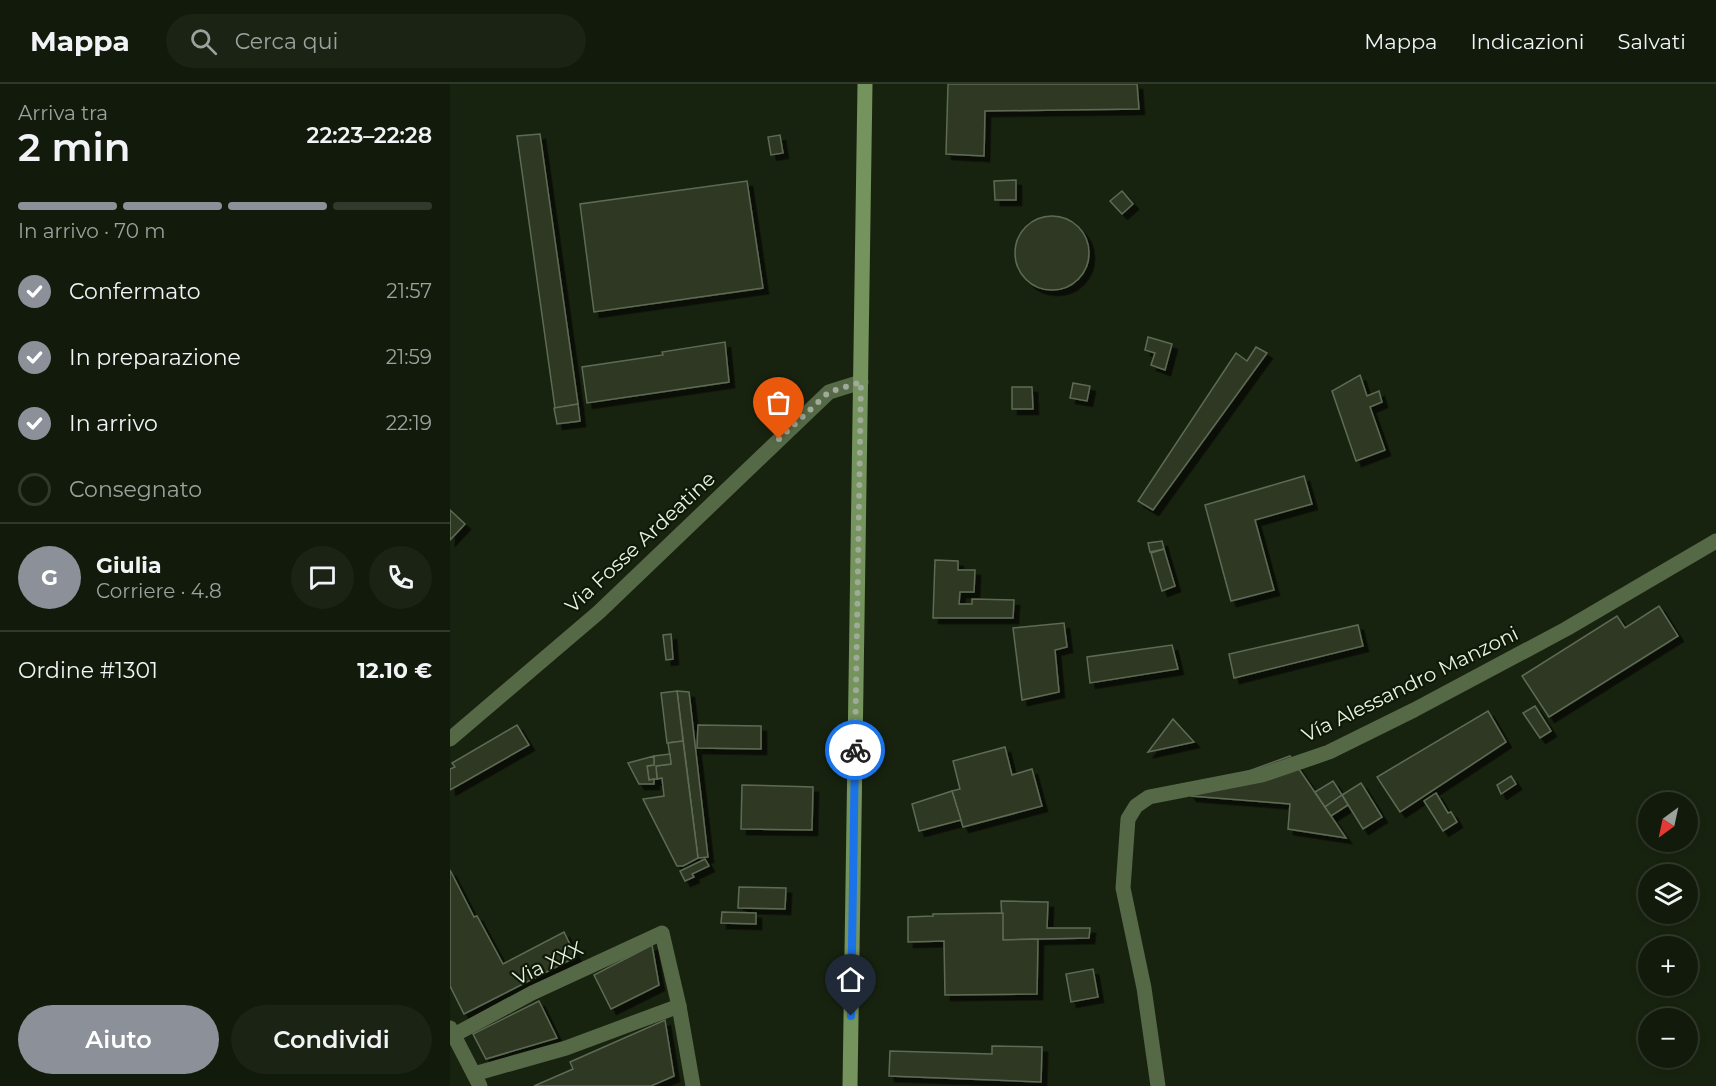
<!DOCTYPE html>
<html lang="it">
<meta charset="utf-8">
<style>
:root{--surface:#121a0b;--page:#1b2314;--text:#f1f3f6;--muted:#9ca19d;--line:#31382c;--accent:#8c9099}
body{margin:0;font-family:Montserrat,sans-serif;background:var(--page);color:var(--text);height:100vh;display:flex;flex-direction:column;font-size:22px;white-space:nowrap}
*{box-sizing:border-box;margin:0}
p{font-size:20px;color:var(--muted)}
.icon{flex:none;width:33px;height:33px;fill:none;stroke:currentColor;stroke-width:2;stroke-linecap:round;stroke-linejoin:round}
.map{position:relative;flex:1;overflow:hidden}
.panel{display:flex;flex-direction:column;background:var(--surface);width:450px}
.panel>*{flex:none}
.needle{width:39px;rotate:213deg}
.tools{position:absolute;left:1188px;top:708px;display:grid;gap:12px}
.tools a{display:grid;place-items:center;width:60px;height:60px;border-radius:50%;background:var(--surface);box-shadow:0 3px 9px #0003,0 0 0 2px var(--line);font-size:30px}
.pin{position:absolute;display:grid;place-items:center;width:51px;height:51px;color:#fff;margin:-62px -26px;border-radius:50% 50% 50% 0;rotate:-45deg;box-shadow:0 0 6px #0007}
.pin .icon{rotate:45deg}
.courier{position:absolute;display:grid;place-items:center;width:60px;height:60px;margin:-30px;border:4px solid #1a73e8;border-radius:50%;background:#fff;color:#222;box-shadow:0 2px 8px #0007}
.overview em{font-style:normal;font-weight:600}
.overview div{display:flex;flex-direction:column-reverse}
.overview{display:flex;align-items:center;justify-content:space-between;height:102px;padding:0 18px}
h1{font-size:39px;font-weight:600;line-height:45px}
.bar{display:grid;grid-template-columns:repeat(4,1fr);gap:9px 6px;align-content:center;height:72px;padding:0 18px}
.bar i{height:8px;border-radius:4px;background:var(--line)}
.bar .current{background:var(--accent)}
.bar p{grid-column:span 4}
.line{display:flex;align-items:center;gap:15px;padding:0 18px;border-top:2px solid var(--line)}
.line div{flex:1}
.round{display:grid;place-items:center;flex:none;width:63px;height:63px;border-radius:32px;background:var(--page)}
ol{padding:0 18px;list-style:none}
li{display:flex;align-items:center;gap:18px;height:66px}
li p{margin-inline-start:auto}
li .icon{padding:6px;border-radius:50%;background:var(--accent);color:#fff;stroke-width:4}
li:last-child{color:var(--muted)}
li i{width:33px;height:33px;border:3px solid var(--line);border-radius:50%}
.primary-button{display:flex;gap:12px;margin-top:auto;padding:12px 18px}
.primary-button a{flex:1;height:69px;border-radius:36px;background:var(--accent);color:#fff;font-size:24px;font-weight:600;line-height:69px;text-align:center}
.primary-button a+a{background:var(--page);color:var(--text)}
header{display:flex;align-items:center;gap:36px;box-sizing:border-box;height:84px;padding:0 30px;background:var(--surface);border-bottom:2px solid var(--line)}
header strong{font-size:28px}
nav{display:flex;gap:33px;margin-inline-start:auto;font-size:21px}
.search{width:420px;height:54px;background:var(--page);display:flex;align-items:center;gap:15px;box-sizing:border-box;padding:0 21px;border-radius:33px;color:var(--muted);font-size:22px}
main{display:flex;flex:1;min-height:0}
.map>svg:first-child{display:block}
</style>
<header>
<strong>Mappa</strong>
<div class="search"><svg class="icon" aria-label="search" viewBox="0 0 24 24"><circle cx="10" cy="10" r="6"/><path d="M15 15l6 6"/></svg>Cerca qui</div>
<nav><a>Mappa</a><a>Indicazioni</a><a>Salvati</a></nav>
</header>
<main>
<section class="panel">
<div class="overview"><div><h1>2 min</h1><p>Arriva tra</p></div><em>22:23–22:28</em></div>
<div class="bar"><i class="current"></i><i class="current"></i><i class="current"></i><i></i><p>In arrivo · 70 m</p></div>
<ol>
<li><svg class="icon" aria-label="check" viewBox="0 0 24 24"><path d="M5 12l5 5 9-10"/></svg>Confermato<p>21:57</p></li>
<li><svg class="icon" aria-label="check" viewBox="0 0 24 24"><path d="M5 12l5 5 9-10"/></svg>In preparazione<p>21:59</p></li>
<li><svg class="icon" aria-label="check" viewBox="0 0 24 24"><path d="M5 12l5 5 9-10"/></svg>In arrivo<p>22:19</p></li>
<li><i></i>Consegnato</li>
</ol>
<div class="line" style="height:108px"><b class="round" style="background:var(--accent);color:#fff">G</b><div><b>Giulia</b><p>Corriere · 4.8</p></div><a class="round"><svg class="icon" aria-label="chat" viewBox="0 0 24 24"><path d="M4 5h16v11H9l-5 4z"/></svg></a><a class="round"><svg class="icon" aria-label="phone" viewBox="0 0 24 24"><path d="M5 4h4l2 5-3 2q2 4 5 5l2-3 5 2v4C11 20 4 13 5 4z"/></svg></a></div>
<div class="line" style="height:78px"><div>Ordine #1301</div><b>12.10 €</b></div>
<div class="primary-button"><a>Aiuto</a><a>Condividi</a></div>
</section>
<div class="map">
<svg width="1266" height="1002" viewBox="0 0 1266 1002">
<defs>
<filter id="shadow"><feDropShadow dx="5.5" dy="5.5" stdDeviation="0" flood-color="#0009"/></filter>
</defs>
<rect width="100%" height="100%" fill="#18230f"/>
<g fill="#2d3823" stroke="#5e6b54" stroke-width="1.5" filter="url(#shadow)">
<polygon points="498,0 687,0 689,25 535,27 534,72 496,70"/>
<polygon points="90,50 128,320 105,324 67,52"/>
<polygon points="330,51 333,69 321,71 318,53"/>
<polygon points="566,96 566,116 545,116 544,97"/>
<polygon points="297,97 313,204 144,228 130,120"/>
<polygon points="672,107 683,120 672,130 660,117"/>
<circle cx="602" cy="169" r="37"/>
<polygon points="698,253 722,260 715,286 701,281 705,269 695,266"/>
<polygon points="275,258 279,298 137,319 132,283 213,271 212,268"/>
<polygon points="806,263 817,269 703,426 688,417 786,269 797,277"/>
<polygon points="910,291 917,312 929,307 932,318 920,323 935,366 906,377 882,307"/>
<polygon points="623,299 640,302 637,317 620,314"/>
<polygon points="562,303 582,303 583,325 562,325"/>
<polygon points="128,320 130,337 107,340 104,324"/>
<polygon points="854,392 862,420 805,436 824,506 781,517 755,421"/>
<polygon points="0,426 15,440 0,456"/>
<polygon points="712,457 714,465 700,468 698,459"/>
<polygon points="714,465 725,502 712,507 701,469"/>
<polygon points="485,476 508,477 508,486 525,486 524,508 510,508 509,520 522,520 522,515 564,516 563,534 483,534"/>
<polygon points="1209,522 1228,552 1099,633 1072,592 1167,532 1175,544"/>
<polygon points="614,539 617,563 605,566 609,608 572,616 563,544"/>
<polygon points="908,541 913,562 784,594 779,570"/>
<polygon points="221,550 223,575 216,576 213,551"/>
<polygon points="722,561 728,585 640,599 637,573"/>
<polygon points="227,607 239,608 258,773 248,774"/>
<polygon points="227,607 233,657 217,659 211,609"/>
<polygon points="1085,622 1101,647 1090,654 1073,629"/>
<polygon points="1038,627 1056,658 950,728 927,693"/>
<polygon points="723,635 744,658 698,668"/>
<polygon points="67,641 79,661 0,706 0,685 5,683 2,679"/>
<polygon points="248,641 311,642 311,665 247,664"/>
<polygon points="233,657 248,774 233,782 227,782 193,715 214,712 212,694 207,695 206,682 221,680 218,659"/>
<polygon points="555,663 562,691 582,685 592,722 513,743 502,707 510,705 503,677"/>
<polygon points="220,670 221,680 206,682 207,695 199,696 197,682 204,681 204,672"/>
<polygon points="204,672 204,681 197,682 199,696 204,695 204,700 189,700 178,679"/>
<polygon points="840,672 896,754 838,745 840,720 741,712 739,709"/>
<polygon points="1061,692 1066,700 1051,710 1047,701"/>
<polygon points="883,697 892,711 875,723 865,708"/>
<polygon points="911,699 932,733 913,745 892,711"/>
<polygon points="292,701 363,703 362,746 291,745"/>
<polygon points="502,707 511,736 469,747 462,720"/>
<polygon points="986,709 998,729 1001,728 1007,738 993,747 974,717"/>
<polygon points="892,711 898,721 881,732 875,723"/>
<polygon points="255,775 259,782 242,790 244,793 235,797 230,787"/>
<polygon points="0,786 24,833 27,832 53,880 114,848 126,873 14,930 0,902"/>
<polygon points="289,803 336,804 335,825 288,824"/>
<polygon points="551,817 598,818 597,844 640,844 639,854 553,856"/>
<polygon points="272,828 306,829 306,840 271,839"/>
<polygon points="553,829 553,856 588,855 587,910 495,911 494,857 458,858 458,833 483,832 483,830"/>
<polygon points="202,861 209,901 161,925 144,891"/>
<polygon points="643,885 648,913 621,918 616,890"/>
<polygon points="89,917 107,954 36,975 23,950"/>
<polygon points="215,936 224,992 201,1002 84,1002 123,985 120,978"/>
<polygon points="542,962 592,963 591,998 439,992 440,967 542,970"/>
</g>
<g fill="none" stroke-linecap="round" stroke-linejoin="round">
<g stroke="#566947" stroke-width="15">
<polyline points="0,655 149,528 379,308 411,298"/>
<polyline points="0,944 30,1002"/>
<polyline points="4,951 82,909 212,849 229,922 243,1002"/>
<polyline points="24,990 116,964 229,922"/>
<polyline points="708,1002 694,904 673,804 678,735 686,722 699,713 812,691 879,668 964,626 1116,545 1266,457"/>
</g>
<polyline stroke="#75935c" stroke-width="15" points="400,1002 415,0"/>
</g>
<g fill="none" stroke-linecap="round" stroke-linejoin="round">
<polyline stroke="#a0aa99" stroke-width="6" stroke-dasharray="0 10.8" points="329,355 379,308 411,298 405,666"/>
<polyline stroke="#1a73e8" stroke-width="8" points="401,932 405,666"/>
</g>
<g text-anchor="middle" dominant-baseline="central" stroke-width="4.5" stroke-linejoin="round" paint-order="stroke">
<g font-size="20" fill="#eaf2e4" stroke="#0f1a06">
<text transform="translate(190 458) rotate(-43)">Via Fosse Ardeatine</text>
<text transform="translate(960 600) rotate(-26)">Vía Alessandro Manzoni</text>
<text transform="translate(98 879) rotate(-26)">Via XXX</text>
</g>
</g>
</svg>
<div class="tools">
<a><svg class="needle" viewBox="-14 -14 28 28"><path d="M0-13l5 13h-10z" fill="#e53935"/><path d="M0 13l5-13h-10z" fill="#9ca19d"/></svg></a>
<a><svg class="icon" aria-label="layers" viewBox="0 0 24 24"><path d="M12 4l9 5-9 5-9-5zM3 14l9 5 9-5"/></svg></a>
<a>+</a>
<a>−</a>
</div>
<div class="pin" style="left:329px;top:355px;background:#ea580c"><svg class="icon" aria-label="bag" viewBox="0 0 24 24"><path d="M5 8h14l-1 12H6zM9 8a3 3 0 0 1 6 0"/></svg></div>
<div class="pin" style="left:401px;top:932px;background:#1f2937"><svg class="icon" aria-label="home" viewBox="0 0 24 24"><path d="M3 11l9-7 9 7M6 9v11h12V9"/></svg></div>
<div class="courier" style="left:405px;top:666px"><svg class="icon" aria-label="bike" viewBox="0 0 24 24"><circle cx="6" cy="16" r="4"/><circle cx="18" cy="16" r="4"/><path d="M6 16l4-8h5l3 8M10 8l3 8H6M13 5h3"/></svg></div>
</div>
</main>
